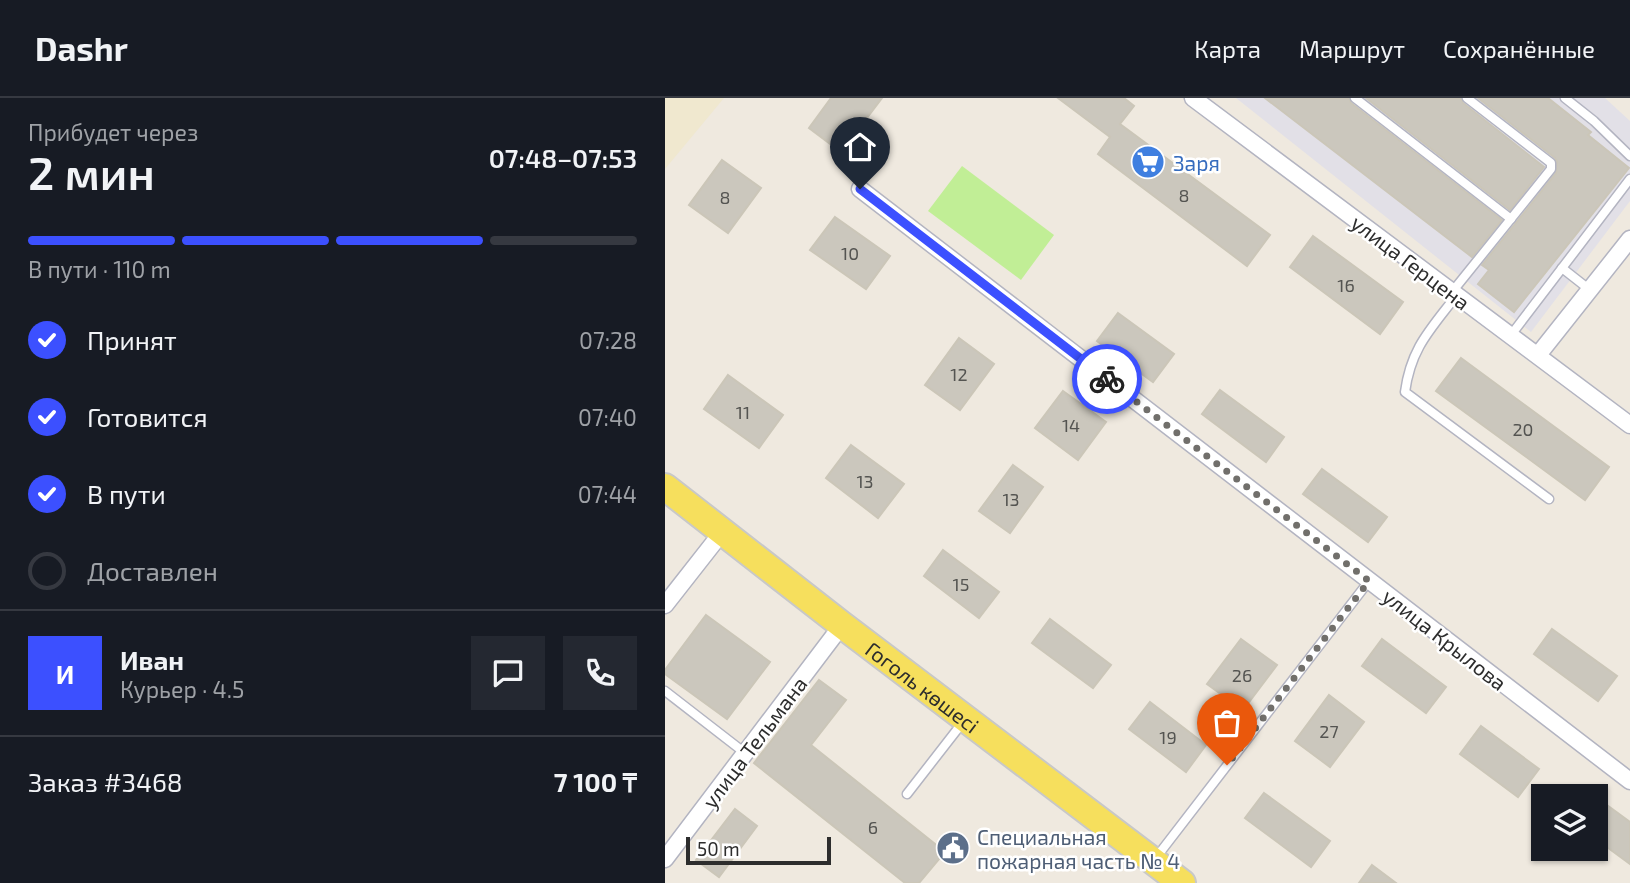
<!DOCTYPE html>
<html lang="ru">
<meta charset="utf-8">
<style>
:root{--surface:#171b24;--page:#242831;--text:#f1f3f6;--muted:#9ea1a6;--line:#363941;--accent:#3c50ff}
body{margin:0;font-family:"Exo 2",sans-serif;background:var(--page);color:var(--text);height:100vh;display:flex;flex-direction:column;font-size:26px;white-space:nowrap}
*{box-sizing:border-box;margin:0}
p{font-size:23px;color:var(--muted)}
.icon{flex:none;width:38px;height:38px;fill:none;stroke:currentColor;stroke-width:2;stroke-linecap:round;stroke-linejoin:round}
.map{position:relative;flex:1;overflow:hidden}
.drawer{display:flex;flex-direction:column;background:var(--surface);width:665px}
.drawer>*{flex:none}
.controls{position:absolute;left:866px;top:686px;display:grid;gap:14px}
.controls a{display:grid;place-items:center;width:77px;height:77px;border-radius:0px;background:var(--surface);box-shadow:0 2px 5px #0004;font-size:35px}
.scale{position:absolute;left:21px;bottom:18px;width:145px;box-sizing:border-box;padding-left:7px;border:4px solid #2d2d2d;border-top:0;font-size:19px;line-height:24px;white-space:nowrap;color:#2d2d2d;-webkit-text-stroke:5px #fff;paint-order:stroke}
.pin{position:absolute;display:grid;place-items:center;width:60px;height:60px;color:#fff;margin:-72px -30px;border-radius:50% 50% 50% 0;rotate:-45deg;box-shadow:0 0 7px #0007}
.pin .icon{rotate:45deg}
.courier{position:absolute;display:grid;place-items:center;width:70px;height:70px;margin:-35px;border:5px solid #3c50ff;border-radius:50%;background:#fff;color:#222;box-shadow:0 2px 9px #0007}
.head em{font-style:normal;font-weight:600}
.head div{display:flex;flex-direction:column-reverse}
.head{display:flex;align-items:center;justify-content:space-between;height:119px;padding:0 28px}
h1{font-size:46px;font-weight:600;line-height:52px}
.bar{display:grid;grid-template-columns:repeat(4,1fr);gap:10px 7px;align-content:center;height:84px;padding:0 28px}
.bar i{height:9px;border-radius:5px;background:var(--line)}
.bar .on{background:var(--accent)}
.bar p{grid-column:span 4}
.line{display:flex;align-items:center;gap:18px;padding:0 28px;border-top:2px solid var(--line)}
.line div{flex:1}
.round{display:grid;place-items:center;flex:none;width:74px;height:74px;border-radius:0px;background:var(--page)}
ol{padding:0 28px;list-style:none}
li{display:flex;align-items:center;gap:21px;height:77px}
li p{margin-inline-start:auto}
li .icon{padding:7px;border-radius:50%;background:var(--accent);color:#fff;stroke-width:4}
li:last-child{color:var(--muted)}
li i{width:38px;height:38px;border:4px solid var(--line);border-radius:50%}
header{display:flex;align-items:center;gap:42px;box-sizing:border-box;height:98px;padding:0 35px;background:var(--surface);border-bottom:2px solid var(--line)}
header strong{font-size:33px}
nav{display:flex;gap:38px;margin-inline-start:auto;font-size:24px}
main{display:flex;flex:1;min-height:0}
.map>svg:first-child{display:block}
</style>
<header>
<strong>Dashr</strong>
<nav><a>Карта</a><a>Маршрут</a><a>Сохранённые</a></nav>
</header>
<main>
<section class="drawer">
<div class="head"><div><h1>2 мин</h1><p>Прибудет через</p></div><em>07:48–07:53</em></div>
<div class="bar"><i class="on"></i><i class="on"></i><i class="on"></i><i></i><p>В пути · 110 m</p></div>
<ol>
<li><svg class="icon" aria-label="check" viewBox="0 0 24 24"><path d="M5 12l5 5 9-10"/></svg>Принят<p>07:28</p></li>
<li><svg class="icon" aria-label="check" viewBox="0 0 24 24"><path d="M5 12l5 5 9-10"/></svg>Готовится<p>07:40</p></li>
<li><svg class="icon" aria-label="check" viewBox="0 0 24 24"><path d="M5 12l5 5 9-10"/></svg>В пути<p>07:44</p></li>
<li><i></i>Доставлен</li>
</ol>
<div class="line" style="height:126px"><b class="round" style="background:var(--accent);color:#fff">И</b><div><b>Иван</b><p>Курьер · 4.5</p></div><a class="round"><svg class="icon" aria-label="chat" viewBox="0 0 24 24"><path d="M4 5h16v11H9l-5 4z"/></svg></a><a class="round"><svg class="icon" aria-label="phone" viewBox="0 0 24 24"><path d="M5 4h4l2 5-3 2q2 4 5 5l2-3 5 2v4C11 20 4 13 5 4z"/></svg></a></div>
<div class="line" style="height:91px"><div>Заказ #3468</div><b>7 100 ₸</b></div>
</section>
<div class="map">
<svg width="965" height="785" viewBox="0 0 965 785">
<rect width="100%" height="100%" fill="#efe9df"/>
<polygon fill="#e2e0e7" points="571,0 940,0 965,23 965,103 866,234"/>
<polygon fill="#f0e8cf" points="0,0 59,0 0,71"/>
<polygon fill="#c1ee96" points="297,68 389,137 356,182 263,113"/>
<g fill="#cbc7bd" stroke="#cbc6b8" stroke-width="2">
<polygon points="166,0 217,0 176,54 144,30"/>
<polygon points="393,0 459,0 469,8 455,26 605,137 582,168 433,56 445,39"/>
<polygon points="600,0 684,0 686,5 837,122 807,159"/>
<polygon points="701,0 796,0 798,5 879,69 845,112"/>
<polygon points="813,0 883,0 926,34 923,37 964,70 849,214 813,186 824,172 817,167 891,75 892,64 890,60"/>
<polygon points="57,62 96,90 63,135 24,107"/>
<polygon points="170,119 225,158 201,191 145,152"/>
<polygon points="648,138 738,204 715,236 625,169"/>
<polygon points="453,215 509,256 488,284 432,243"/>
<polygon points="294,240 329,266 295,312 260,287"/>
<polygon points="796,260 944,369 920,402 771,293"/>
<polygon points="63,277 118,317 94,350 39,311"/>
<polygon points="555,292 619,339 601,364 537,316"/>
<polygon points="398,293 441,324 413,362 370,330"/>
<polygon points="186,347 239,386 213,420 161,380"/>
<polygon points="348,367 378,389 345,435 314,413"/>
<polygon points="657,371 722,419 703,444 638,396"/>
<polygon points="278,452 334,494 314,520 259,478"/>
<polygon points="41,517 105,564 62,621 0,576 0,572"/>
<polygon points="385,521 446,567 428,590 367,545"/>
<polygon points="887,531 952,578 933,603 869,556"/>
<polygon points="576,541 612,567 578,612 542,586"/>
<polygon points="717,541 781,589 761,615 697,568"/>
<polygon points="154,582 181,602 146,647 280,754 254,785 240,785 89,665"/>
<polygon points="664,597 699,624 665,669 630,643"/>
<polygon points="485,604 541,647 521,674 464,631"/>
<polygon points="816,628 874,671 853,699 795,656"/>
<polygon points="599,695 665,743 646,769 580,720"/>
<polygon points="931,699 965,724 965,766 931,741"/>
<polygon points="70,711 92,728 54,779 31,762"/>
<polygon points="707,767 731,785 694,785"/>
</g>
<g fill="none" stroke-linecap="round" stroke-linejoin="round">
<defs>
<g id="lane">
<polyline points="690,0 846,121"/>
<polyline points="900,0 929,23 965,58"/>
<polyline points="897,170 925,192"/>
<polyline points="787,194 886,71 886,65 802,0"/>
<path d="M791 198C765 232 746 250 740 294L884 401"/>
<polyline points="846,237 965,81"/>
<polyline points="0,593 80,655"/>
<polyline points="242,696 298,624"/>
<polyline points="490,761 704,483"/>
</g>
<g id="street">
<polyline points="528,0 965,327"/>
<polyline points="195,91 965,683"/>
<polyline points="873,257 965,141"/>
<polyline points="0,507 58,433"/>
<polyline points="0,761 177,527"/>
</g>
<g id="primary">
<path id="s1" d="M0 389 177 527 517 785"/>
</g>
</defs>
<use href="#lane" stroke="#b3b4c1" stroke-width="11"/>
<use href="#street" stroke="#b3b4c1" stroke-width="19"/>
<use href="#primary" stroke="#c8c8c8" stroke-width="30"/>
<use href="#lane" stroke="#fff" stroke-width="8"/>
<use href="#street" stroke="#fff" stroke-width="16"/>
<use href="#primary" stroke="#f6df5d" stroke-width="26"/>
</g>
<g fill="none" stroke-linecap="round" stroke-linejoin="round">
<polyline stroke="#716f6b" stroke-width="7" stroke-dasharray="0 12.6" points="442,281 704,483 562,667"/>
<polyline stroke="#3c50ff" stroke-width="9" points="195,91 442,281"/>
</g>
<defs>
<symbol id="supermarket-disc" viewBox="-11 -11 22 22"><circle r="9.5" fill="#3f7fe0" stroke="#fff"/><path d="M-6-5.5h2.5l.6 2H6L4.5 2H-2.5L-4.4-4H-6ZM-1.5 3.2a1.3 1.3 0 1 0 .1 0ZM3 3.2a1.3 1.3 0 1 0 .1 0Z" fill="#fff"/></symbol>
<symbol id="civic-disc" viewBox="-11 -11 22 22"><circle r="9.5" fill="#5c6f8a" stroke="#fff"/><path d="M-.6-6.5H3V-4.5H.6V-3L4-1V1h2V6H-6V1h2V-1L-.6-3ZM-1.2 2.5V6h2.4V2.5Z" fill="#fff"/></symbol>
</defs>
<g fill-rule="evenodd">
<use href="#supermarket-disc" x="464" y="45" width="38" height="38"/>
<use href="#civic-disc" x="269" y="731" width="38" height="38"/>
</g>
<g text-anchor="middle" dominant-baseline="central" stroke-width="5" stroke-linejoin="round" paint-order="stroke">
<g font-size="18" fill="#545451">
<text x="519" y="97">8</text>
<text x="60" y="99">8</text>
<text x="185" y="155">10</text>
<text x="681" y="187">16</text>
<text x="294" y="276">12</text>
<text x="78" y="314">11</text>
<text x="406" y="327">14</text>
<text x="858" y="331">20</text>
<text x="200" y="383">13</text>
<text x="346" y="401">13</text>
<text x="296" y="486">15</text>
<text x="577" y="577">26</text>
<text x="664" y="633">27</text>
<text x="503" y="639">19</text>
<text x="208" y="729">6</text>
</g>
<g font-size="21" fill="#366cbe" stroke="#fff" text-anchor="start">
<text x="508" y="64">Заря</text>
</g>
<g font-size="21" fill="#2d2d2d" stroke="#fff">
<text transform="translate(746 164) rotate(37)">улица Герцена</text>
<text transform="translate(780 541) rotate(38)">улица Крылова</text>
<text stroke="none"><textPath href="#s1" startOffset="326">Гоголь көшесі</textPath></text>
<text transform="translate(89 644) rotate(-53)">улица Тельмана</text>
</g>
<g font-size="21" fill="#4e5e75" stroke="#fff" text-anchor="start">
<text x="312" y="738">Специальная<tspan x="312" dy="24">пожарная часть № 4</tspan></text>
</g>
</g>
</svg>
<div class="controls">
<a><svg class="icon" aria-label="layers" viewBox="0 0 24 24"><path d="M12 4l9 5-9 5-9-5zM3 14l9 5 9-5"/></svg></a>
</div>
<div class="scale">50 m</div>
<div class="pin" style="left:562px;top:667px;background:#ea580c"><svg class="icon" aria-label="bag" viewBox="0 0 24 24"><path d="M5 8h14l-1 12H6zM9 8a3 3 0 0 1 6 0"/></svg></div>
<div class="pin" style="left:195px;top:91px;background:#1f2937"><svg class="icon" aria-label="home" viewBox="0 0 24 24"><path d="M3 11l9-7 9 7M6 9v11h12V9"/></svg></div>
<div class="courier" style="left:442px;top:281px"><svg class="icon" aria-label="bike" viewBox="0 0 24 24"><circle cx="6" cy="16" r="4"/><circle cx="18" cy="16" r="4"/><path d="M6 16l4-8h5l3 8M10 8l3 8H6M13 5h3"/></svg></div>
</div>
</main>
